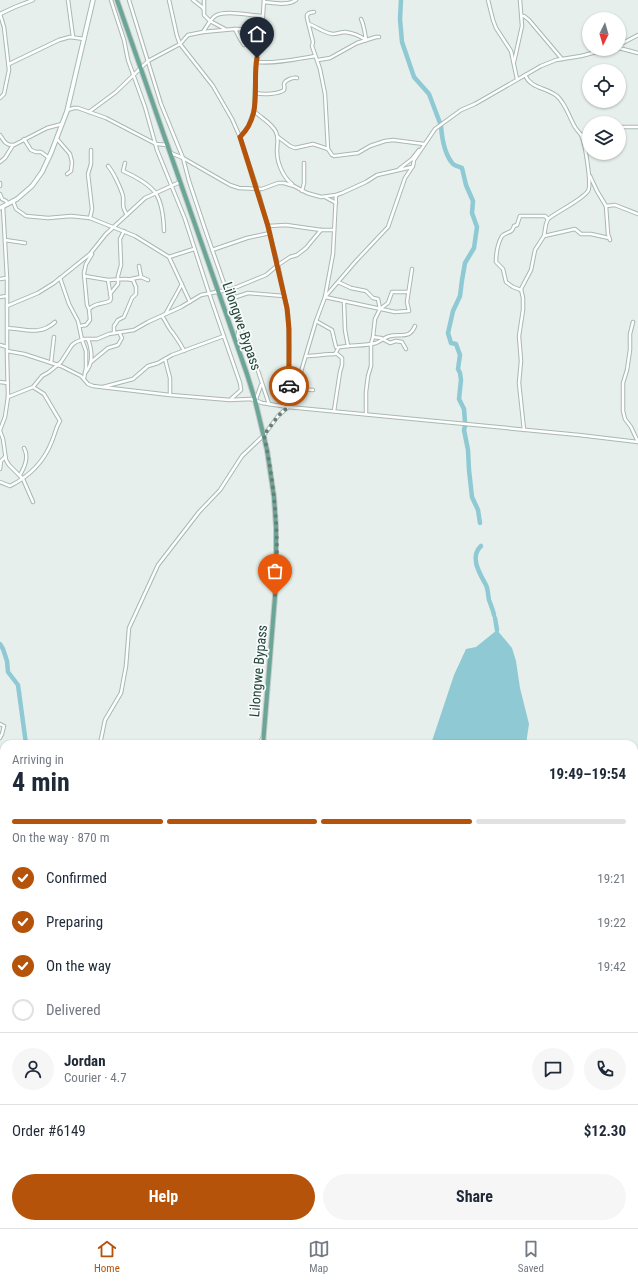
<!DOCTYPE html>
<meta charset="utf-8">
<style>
:root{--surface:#fff;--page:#f6f6f7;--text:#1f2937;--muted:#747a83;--line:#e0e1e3;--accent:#b45309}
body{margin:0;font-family:"Roboto Condensed",sans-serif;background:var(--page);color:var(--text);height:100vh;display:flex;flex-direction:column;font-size:15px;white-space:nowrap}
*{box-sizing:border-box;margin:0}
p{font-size:13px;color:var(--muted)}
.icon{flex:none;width:22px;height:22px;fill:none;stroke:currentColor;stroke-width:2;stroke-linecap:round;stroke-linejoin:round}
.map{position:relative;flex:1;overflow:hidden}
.drawer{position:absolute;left:0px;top:740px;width:638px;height:488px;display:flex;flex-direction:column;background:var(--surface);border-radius:12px 12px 0 0;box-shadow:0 1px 3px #0004}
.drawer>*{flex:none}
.needle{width:26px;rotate:185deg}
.buttons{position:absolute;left:582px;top:12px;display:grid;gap:8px}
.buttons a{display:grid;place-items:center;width:44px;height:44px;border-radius:50%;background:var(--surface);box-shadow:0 1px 3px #0004;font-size:20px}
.pin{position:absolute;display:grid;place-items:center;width:34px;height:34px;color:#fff;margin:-41px -17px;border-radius:50% 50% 50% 0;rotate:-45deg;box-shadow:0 0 4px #0007}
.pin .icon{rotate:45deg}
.courier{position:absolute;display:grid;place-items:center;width:40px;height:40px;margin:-20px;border:3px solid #b45309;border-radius:50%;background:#fff;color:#222;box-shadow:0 1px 5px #0007}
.overview em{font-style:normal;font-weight:700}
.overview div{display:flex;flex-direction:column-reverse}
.overview{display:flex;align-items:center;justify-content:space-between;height:68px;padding:0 12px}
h1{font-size:26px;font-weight:700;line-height:30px}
.bar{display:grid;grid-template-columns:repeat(4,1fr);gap:6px 4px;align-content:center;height:48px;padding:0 12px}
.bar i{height:5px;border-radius:3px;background:var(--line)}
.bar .current{background:var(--accent)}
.bar p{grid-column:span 4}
.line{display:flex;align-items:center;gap:10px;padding:0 12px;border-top:1px solid var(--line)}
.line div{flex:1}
.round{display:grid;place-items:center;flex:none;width:42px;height:42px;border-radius:21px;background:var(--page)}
ol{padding:0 12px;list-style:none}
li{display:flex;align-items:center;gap:12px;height:44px}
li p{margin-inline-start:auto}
li .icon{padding:4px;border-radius:50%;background:var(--accent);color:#fff;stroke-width:4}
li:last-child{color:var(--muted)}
li i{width:22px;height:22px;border:2px solid var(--line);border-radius:50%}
.button{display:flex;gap:8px;margin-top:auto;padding:8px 12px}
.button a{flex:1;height:46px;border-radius:24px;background:var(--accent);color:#fff;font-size:16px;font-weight:700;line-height:46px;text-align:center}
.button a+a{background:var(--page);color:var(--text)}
.dock{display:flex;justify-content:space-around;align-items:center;height:56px;border-top:1px solid var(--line);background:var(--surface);font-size:11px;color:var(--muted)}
.dock a{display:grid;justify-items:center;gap:2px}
.dock .current{color:var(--accent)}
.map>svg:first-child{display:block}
</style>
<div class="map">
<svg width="638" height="1228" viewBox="0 0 638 1228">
<rect width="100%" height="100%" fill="#e6efeb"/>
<polygon fill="#8ec9d4" points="497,630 512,648 516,661 520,688 529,724 526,744 431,744 454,675 466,649 476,647"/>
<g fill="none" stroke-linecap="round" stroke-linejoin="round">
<polyline stroke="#8ec9d4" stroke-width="1" points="0,913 3,898"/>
<g stroke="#8ec9d4" stroke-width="4.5">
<polyline points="401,0 400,19 402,42 414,77 429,94 440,123"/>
<path d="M441 126C442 139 444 154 453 164 455 166 460 167 462 168L466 185 473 201 472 213 477 227 474 248 465 263 462 280 460 296 453 311 448 333 451 343 456 344 460 355 458 369 460 373 461 380 459 399 464 409 465 422"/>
<polyline points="465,426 464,430 468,450 469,470 472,497 478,510 480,523"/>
<path d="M481 546C469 557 480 574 486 585 488 589 488 595 489 600 491 605 493 610 494 615"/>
<polyline points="495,618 497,630"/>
<polyline points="0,644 3,649 7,661 8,672 18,685 26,744"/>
<polyline points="0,902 4,897 2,887 4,877"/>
<polyline points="0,1000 4,1008"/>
<polyline points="4,1109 4,1110"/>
<polyline points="4,1124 4,1129"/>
<polyline points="0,1190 4,1185"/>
<polyline points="0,1205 4,1208"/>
<polyline points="44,1224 48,1228"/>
<polyline points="506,1224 506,1228"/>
</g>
<defs>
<g id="street">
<polyline points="68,0 73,37"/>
<polyline points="111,0 124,40 128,60 145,107 157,150 185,219 209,293 240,383 241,390 231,399"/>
<polyline points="129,0 161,104 183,158 189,181 205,229 239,326 249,344 269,404"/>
<polyline points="169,0 177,36 180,44 213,86 232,119 240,137 259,194 278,265 288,314 289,349 288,404"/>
<polyline points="193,0 202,7 204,10 204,15 210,21 225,29"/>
<polyline points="488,0 493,20 496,28 511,51 517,79"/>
<path d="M264 2C274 3 288 6 296 0"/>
<polyline points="204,9 204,0"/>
<polyline points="314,12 309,13 307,15 307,18 313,42 312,46 320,69 325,94 328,149 332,155 334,156 358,153 370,146 385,141 393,140 424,144"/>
<polyline points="0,14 4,27 9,70 4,94 0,98"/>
<polyline points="0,14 15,7 33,0"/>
<polyline points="522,16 524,16 529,20 562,59"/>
<path d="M309 24C317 27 324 33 333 34 337 34 341 32 345 32 353 33 360 36 366 40 365 33 364 25 361 19"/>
<polyline points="235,29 240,39 244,45"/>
<path d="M203 32C207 26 210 20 215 16 224 9 252 16 263 16"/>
<polyline points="619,45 638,35"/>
<polyline points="619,48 638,53"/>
<polyline points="318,60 330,58 357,43 376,37 379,37"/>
<path d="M256 62C275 64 297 59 315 56"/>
<polyline points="514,62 522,26 520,0"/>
<polyline points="9,64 59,40 70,37 84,39"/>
<path d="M256 93C263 95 279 94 284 90 285 88 284 86 284 84 285 80 293 77 297 78"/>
<polyline points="67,110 74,108 78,108 106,118 156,144 168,145"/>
<path d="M254 111C261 118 272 123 276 132 279 138 277 145 277 151 277 163 283 177 292 184"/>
<polyline points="89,112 116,92 148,61 180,44 188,35 203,32 235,29 262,30"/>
<polyline points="619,127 638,127"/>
<path d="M0 135C4 141 6 146 14 145L47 128 62 124"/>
<polyline points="581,135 589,133"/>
<polyline points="240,137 248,127 254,111 256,62 262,30 264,0"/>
<polyline points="278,137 290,146 295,148 313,144 328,149"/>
<polyline points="24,139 31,150 36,152 41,152 49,158"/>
<polyline points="57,139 70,154 72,162 71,171 67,174"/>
<polyline points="171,153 183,158 230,185 239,188 262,189 278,183 284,183 294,186 307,193 321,197 336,195 342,193 366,182 377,175 412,167"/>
<polyline points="0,162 5,158 13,145"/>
<path d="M125 163 123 171C156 186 163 195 164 231"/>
<path d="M108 166C113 171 121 189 123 196 124 205 121 205 127 215"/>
<polyline points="399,169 412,159 419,150"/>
<polyline points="590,176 597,191 606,206 615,205 638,214"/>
<polyline points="0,183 0,186"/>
<polyline points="302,191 304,183 304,163"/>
<polyline points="0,194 2,199 6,201 8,204"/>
<polyline points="325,197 336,203"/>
<polyline points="13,201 16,209 26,216 48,218 71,216 90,218 135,236 169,257 190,302"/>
<polyline points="606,206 608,234 610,240"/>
<polyline points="90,218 92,209 88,174 91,164 91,150"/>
<polyline points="269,226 286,225 321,230 334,230"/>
<polyline points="544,236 575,229 581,234 591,234 609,238"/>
<polyline points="5,240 25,243"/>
<polyline points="212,250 247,238 270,233"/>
<polyline points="169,257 194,249"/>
<polyline points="139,266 141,277"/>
<polyline points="412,269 407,302 409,311 395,312 325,297 356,261 388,227 405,178 413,166 414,160 435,129 461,110 475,104 541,66 556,60 581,56 608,49"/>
<polyline points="84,276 108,280 126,279 133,280 136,287 136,294 132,298 124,317 118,320 114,326 114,333"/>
<polyline points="60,278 69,304 78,321 82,340 86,351 86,368 84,378"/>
<polyline points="0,279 7,278"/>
<polyline points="131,279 141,277 148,280"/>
<polyline points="338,282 351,288 366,291 373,298 378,299 380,309"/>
<path d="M521 290 513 287 506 282 503 269 496 262C496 254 498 243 502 236 507 231 512 234 514 226L517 225 520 216H545L548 219"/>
<polyline points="228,291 231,294 236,297 248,293 284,296"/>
<polyline points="110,294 118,284 118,276 121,265 120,239 124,231"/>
<polyline points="0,297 7,296"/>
<polyline points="344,302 345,330 348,346"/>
<polyline points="7,306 38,293 54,283 90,254 106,234 145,198 180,182"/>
<path d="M89 309C97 302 101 305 110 301L111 298 108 280"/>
<polyline points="166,313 182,284"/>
<path d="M162 316C166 321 168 328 173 333 177 339 181 344 184 351"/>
<polyline points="316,321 332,330 336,347 338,348"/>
<polyline points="633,322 630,334 630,350 627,370 623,383 623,411 625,419 631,427 638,442"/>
<polyline points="80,326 86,325 90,320 89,309 87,305 84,273 86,264 92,254"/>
<path d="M7 328C25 329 40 336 55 322"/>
<polyline points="373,337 381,338 390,343 396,341 402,342 406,349"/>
<polyline points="237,341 239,326"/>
<polyline points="0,345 7,347"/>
<polyline points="7,351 24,354 61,366 81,376 88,384 93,386 170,395 230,400 250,399 255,400 262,403 288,407 579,435 638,442"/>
<path d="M306 356C316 356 325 354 335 354L339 347H341C352 345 365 346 376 343 381 341 385 337 390 336 401 333 409 340 415 326"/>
<polyline points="165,359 170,378 170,395"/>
<polyline points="91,362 108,348 118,345 122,338 119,332"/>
<polyline points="51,363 54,337"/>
<path d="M85 373C94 363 92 350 88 339"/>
<polyline points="0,382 8,383"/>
<polyline points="103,387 133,379 148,366 158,363 172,355 224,336"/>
<polyline points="296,389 313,390"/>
<polyline points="8,397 33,387 42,376 49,372 61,362 72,345 76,342 84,339 97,339 109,334 134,330 148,322 181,307 201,295 232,289 266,275 278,265 290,257 297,255 306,248 321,230"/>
<polyline points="256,399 261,385"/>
<polyline points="334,411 340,372 342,365 342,358 336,353"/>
<polyline points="366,414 366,392 368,376 371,366 371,344 373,337 375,319 380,309 388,303 392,292 408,292"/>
<polyline points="0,430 5,417 8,397 7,355 7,278 3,207"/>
<path d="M524 430 519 383 521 361 519 336 523 310V298L521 289 531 270 535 250 544 236 546 224 548 219C558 211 582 200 588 191 592 185 585 144 582 137 581 133 577 131 575 127 569 117 566 104 557 96 546 87 531 89 525 75"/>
<polyline points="0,431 3,439 6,460 9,465 23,479 33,502"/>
<polyline points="0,469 1,461 5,457"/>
<path d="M20 475C25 466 29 457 24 448"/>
<path d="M0 482 10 486C30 476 44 462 52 441 55 434 56 427 60 421L44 394 33 387"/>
<polyline points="0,724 4,726 2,734 0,738"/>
<polyline points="100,744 105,720 121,693 126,666 129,628 158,565 199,512 220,490 242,456 264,435 278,416 288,407 295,392 316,321 325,297 333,254 336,195"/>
<polyline points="259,744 263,737"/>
<polyline points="0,802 4,802"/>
<polyline points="634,1003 638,1004"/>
<polyline points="634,1138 638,1129"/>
<polyline points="0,1220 3,1222 5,1228"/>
<polyline points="87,1224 88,1228"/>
<polyline points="605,1228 606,1224"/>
</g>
<polyline id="secondary" points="0,208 17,199 32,186 42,172 51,153 67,111 93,0"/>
<g id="primary">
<polyline points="117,0 247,374 255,400 267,450 274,497 276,527 276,584 263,744"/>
<polyline points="333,1224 335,1228"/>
</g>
</defs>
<use href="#street" stroke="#a8b8b2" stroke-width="4.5"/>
<use href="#secondary" stroke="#a4bbb3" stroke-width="5.5"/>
<use href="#primary" stroke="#c2cac8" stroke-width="6"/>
<use href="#street" stroke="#fff" stroke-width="2.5"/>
<use href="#secondary" stroke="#fff" stroke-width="3.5"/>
<use href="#primary" stroke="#6aa596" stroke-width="4"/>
</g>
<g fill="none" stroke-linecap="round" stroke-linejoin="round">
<path stroke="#687f78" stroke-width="4" stroke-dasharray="0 7.2" d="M275 595C280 542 275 487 264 435L278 416 288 407 289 386"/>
<path stroke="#b45309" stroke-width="5" d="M257 58C252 85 263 115 240 137L268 226 287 308 289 329V386"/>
</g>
<g text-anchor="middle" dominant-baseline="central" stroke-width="3.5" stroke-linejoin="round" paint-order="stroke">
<g font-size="14" fill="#24423a" stroke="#f7fbf9">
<text transform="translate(242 326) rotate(71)">Lilongwe Bypass</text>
<text transform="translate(258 671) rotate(-85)">Lilongwe Bypass</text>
</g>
</g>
</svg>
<div class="buttons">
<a><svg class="needle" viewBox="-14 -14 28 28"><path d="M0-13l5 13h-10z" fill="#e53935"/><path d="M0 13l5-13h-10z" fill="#747a83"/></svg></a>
<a><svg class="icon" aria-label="locate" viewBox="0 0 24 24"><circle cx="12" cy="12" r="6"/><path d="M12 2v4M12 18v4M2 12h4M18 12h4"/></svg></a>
<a><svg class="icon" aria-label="layers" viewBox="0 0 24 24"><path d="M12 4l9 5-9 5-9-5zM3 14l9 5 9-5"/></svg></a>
</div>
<div class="pin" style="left:275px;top:595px;background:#ea580c"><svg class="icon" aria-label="bag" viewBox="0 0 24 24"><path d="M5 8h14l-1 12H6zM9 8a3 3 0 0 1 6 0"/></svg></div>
<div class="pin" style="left:257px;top:58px;background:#1f2937"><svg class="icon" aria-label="home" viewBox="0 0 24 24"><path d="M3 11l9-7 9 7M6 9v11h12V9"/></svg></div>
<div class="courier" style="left:289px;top:386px"><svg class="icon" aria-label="car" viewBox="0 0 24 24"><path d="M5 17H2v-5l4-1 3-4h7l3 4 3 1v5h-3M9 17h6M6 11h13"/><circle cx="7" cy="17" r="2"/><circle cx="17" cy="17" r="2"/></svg></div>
<section class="drawer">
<div class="overview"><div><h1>4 min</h1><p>Arriving in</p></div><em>19:49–19:54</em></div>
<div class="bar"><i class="current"></i><i class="current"></i><i class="current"></i><i></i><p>On the way · 870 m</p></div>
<ol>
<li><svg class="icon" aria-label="check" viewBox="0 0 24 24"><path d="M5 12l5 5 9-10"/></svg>Confirmed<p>19:21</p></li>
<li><svg class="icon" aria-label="check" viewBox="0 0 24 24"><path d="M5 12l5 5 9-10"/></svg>Preparing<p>19:22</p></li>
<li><svg class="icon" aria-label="check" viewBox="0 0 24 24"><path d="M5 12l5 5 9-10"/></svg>On the way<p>19:42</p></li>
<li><i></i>Delivered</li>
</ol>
<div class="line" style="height:72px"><a class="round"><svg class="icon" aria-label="person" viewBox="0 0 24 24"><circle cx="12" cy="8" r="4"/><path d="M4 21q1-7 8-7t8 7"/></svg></a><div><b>Jordan</b><p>Courier · 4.7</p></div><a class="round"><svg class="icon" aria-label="chat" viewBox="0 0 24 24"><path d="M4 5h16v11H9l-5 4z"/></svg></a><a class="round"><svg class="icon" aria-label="phone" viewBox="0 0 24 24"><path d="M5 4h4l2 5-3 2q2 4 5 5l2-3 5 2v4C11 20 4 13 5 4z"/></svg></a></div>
<div class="line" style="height:52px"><div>Order #6149</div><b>$12.30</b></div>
<div class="button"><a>Help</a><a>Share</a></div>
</section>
</div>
<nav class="dock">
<a class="current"><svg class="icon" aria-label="home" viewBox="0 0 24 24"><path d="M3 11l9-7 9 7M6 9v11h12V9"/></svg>Home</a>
<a><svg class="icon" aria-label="map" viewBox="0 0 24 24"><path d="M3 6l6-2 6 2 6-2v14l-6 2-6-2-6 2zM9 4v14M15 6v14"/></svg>Map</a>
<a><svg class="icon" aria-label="saved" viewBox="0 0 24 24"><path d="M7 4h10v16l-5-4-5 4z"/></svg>Saved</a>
</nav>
